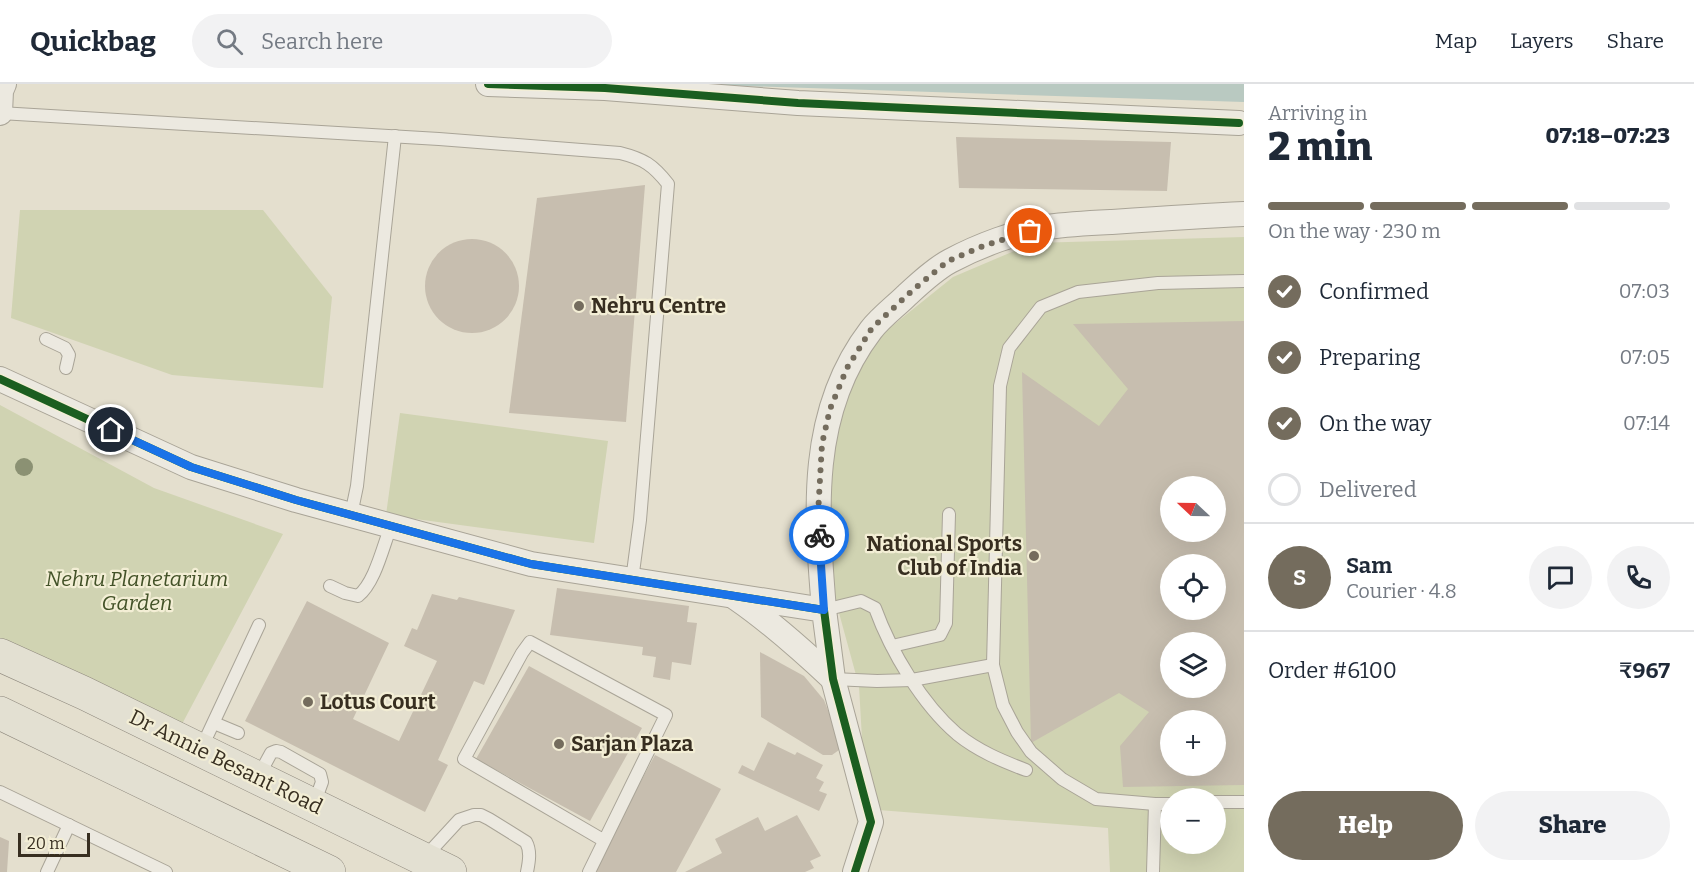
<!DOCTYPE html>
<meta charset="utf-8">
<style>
:root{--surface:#fff;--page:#f2f2f3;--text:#1f2937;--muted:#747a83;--line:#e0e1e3;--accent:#746c5d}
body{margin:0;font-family:Bitter,serif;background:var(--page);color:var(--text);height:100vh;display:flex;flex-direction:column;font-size:22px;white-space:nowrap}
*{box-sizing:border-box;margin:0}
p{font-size:20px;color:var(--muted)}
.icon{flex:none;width:33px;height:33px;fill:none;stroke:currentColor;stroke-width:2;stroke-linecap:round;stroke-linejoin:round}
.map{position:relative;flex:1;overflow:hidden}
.sheet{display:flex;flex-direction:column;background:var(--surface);width:450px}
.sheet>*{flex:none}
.needle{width:39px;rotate:292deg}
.tools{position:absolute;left:1160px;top:392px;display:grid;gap:12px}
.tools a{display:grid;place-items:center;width:66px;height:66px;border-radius:50%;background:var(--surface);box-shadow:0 6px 24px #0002;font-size:30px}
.scale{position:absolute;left:18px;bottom:15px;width:72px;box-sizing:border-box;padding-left:6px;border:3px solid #372e20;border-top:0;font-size:16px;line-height:21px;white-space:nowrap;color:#372e20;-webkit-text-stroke:4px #f3eed5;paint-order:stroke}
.pin{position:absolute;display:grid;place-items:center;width:51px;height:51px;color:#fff;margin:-26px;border:3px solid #fff;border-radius:50%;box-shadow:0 2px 6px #0007}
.courier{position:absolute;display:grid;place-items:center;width:60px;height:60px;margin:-30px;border:4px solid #1a73e8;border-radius:50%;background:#fff;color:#222;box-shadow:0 2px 8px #0007}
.summary em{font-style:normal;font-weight:800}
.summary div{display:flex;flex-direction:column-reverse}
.summary{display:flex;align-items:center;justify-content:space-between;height:102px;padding:0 24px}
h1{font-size:39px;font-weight:800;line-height:45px}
.bar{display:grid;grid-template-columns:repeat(4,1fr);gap:9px 6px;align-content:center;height:72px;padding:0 24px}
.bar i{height:8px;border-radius:4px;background:var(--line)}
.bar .current{background:var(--accent)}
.bar p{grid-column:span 4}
.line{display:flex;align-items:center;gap:15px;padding:0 24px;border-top:2px solid var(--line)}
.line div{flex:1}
.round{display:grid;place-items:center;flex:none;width:63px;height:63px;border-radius:32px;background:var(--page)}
ol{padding:0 24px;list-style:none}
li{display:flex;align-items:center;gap:18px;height:66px}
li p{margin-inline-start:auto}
li .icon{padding:6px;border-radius:50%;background:var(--accent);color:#fff;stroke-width:4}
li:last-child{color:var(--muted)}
li i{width:33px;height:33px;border:3px solid var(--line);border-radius:50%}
.cta{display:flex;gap:12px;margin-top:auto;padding:12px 24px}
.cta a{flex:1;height:69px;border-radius:36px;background:var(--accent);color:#fff;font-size:24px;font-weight:800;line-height:69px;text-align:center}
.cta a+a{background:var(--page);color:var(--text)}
header{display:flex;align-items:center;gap:36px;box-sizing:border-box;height:84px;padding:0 30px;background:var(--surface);border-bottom:2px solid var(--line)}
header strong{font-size:28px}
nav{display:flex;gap:33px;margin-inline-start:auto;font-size:21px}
.search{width:420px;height:54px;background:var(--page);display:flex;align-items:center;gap:15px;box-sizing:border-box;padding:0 21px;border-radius:33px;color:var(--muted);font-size:22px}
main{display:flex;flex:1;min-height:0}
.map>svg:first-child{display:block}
</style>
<header>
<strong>Quickbag</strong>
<div class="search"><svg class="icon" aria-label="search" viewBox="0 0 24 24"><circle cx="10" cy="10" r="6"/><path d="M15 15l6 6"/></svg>Search here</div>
<nav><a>Map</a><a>Layers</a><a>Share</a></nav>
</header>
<main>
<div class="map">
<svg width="1244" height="788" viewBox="0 0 1244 788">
<rect width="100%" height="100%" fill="#e4dfce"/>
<g fill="#d0d3b2" fill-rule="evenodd">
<polygon points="20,126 263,126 332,213 323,304 172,291 11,234"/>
<path d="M1244 153V788H1110L1108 744 866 725 859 602 821 463 816 366 856 271 953 193 1033 159ZM1170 402H1215V447H1170ZM1170 480H1215V525H1170ZM1170 558H1215V603H1170ZM1170 636H1215V681H1170ZM1170 714H1215V759H1170Z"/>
<polygon points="0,321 154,404 283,450 181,642 0,554"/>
<polygon points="400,329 608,357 594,459 386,431"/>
</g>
<polygon fill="#b9c9c1" points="681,0 1244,0 1244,18"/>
<g fill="#c7beaf" fill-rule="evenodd">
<polygon points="956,53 1171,58 1167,107 959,104"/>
<polygon points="645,101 626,338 509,329 537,114"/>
<circle cx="472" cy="202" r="47"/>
<path d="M1244 237V701L1123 703 1120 662 1149 628 1119 609 1031 659 1022 288 1099 342 1128 305 1073 240ZM1170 402H1215V447H1170ZM1170 480H1215V525H1170ZM1170 558H1215V603H1170ZM1170 636H1215V681H1170Z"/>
<polygon points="557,504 689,522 687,538 697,539 691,581 672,578 670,596 653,593 656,573 642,571 643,563 550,551"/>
<polygon points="432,510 457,516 459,513 515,526 484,601 474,597 438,676 448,681 425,728 245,637 307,517 389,559 353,635 399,657 437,577 404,562 412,544 417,546"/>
<polygon points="760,568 804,592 824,616 839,655 839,666 832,671 823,671 761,633"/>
<polygon points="529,582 642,644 590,737 476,675"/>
<polygon points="768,658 795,671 797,668 823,681 816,694 824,698 819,707 827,710 819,727 738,689 742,681 754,687"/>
<polygon points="655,671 721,705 676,788 592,788"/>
<polygon points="797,731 821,772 810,777 814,784 805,788 685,788 722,769 715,755 758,733 765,747"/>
<polygon points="0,753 9,757 7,788 0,788"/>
</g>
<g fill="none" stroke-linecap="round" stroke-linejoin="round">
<defs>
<g id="lane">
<path d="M0 29 439 55 620 69C644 75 653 81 668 100L640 436 632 496"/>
<polyline points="46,255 65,264 69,271 66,284"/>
<polyline points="351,431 357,402 395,52"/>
<path d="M330 502 345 509 358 512C375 499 383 462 391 442"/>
<path d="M824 526 861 517 875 524C891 568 922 620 957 650 978 667 1002 677 1026 686"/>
<polyline points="892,562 940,551 946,539 949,430"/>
<polyline points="833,595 877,597 912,596 993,581"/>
<polyline points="214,639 238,649"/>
<polyline points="201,665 259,541"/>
<polyline points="258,693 271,669 276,667 281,668 320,690 322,698 314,720"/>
<polyline points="0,708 166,788"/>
<polyline points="1215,718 1244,718"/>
<polyline points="1170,720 1155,720 1096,715 1062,695 1031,668 1017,648 1003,621 993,581 1000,302 1009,264 1041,223 1078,208 1158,199 1244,197"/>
<path d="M424 774 459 736 474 731H481L489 735 526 758C531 767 529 778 527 788"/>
<polyline points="47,788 69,741"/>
<polyline points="589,788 666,631 530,558 522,569 464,675 603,756"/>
<polyline points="1153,788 1155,720"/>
</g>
<g id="street">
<polyline points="488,0 605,4 798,19 1239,39"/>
<polyline points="0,29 1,7 4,0"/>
<polyline points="0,295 191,383 296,416 531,480 824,526 833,595 871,738 855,788"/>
<path d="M736 514C771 538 802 566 833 595"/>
<path d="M824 526C816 428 808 328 871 246 881 233 896 222 907 211 920 199 935 185 950 177 978 162 1017 147 1048 143 1069 140 1091 139 1112 138 1156 135 1200 132 1244 130"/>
</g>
<g id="primary">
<polyline points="0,571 84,609 450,788"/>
<polyline points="0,629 329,788"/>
</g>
</defs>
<use href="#lane" stroke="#a9a497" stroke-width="14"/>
<use href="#street" stroke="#a9a497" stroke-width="26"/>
<use href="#primary" stroke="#8f897e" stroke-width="34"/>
<use href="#lane" stroke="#ece9e0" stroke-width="12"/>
<use href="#street" stroke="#ece9e0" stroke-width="24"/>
<use href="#primary" stroke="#e3e0d2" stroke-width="33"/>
<defs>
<g id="cycleway">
<polyline points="488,0 605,4 798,19 1239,39"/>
<polyline points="0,295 191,383 296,416 531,480 824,526 833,595 871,738 855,788"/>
</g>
</defs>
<use href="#cycleway" stroke="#f3eed5" stroke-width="11"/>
<use href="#cycleway" stroke="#1b5e20" stroke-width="8"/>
</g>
<circle fill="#8b9173" cx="24" cy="383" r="9"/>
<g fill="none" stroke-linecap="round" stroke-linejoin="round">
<polyline stroke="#746c5d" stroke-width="6" stroke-dasharray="0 10.8" points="819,451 818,430 822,360 830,325 847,284 872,244 914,205 948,177 983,162 1030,147"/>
<polyline stroke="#1a73e8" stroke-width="8" points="111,346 191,383 296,416 531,480 824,526 819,451"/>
</g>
<g fill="#746c5d" stroke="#f3eed5" stroke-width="2">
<circle cx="579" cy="222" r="6"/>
<circle cx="1034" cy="472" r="6"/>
<circle cx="308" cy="618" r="6"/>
<circle cx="559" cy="660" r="6"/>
</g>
<g text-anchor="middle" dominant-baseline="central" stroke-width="4.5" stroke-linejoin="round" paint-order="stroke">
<g font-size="21" font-weight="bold" fill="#372e20" stroke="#f3eed5" text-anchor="start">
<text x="591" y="222">Nehru Centre</text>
<text x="1022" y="460" text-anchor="end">National Sports<tspan x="1022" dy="24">Club of India</tspan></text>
<text x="320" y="618">Lotus Court</text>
<text x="571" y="660">Sarjan Plaza</text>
</g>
<g font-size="21" font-style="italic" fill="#435228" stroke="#f3eed5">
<text x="137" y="495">Nehru Planetarium<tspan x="137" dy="24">Garden</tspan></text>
</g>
<g font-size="21" fill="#372e20" stroke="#f3eed5">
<text transform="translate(226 678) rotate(26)">Dr Annie Besant Road</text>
</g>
</g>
</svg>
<div class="tools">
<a><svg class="needle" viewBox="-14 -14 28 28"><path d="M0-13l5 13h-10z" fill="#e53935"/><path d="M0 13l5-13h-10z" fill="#747a83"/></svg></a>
<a><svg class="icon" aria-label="locate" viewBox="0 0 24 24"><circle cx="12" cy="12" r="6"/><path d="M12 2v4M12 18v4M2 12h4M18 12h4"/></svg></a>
<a><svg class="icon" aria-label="layers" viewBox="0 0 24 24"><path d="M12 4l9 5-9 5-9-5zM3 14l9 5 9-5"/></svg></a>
<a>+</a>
<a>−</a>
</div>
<div class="scale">20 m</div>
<div class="pin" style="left:1030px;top:147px;background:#ea580c"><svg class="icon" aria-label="bag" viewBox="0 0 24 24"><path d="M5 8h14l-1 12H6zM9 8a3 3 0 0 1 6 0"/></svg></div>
<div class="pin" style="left:111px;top:346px;background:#1f2937"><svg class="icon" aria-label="home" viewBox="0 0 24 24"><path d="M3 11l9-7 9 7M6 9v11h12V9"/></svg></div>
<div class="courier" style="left:819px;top:451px"><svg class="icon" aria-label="bike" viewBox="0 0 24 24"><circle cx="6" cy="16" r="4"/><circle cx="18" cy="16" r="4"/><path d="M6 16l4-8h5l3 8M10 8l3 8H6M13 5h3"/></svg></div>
</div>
<section class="sheet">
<div class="summary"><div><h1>2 min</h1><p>Arriving in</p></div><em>07:18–07:23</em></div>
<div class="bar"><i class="current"></i><i class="current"></i><i class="current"></i><i></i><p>On the way · 230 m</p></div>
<ol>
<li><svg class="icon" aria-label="check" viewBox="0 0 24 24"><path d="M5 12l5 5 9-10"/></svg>Confirmed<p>07:03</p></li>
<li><svg class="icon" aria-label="check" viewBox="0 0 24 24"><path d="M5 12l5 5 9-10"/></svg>Preparing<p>07:05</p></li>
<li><svg class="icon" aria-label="check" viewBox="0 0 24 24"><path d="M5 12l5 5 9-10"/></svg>On the way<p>07:14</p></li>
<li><i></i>Delivered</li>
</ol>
<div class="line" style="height:108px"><b class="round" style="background:var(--accent);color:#fff">S</b><div><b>Sam</b><p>Courier · 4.8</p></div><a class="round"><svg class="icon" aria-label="chat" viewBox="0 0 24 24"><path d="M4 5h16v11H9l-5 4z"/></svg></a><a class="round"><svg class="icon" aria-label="phone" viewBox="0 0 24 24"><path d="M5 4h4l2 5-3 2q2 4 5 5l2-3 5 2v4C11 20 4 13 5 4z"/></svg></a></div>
<div class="line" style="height:78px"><div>Order #6100</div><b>₹967</b></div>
<div class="cta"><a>Help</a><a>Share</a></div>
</section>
</main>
